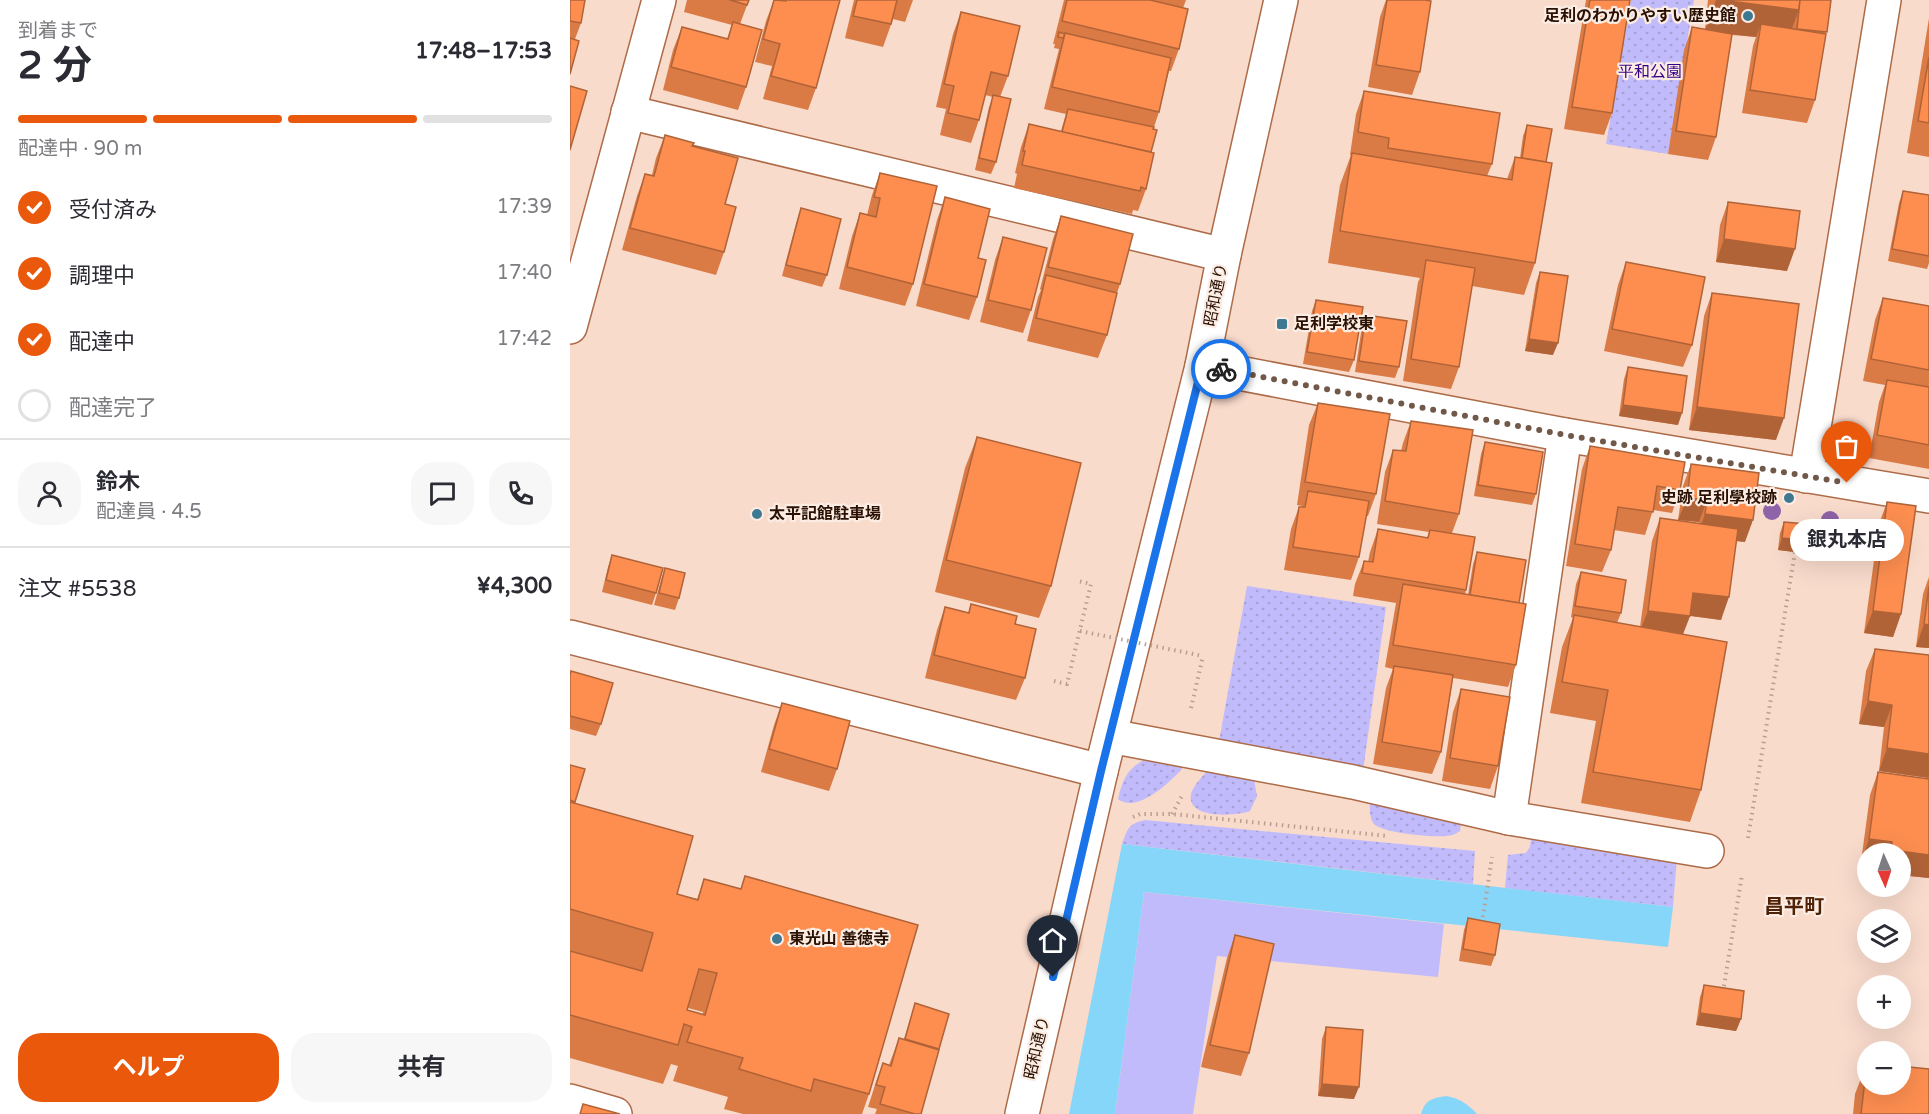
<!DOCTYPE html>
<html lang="ja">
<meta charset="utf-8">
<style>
:root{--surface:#fff;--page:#f7f7f7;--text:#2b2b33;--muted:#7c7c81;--line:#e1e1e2;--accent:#ea580c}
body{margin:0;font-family:"Varela Round","Noto Sans JP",sans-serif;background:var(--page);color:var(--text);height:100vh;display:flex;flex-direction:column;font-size:22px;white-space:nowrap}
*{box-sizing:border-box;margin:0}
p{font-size:20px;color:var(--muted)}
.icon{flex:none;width:33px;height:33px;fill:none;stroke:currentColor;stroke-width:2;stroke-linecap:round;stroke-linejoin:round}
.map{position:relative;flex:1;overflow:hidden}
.side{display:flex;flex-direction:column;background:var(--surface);width:570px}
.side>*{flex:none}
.needle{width:39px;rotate:177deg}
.tools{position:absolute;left:1287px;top:843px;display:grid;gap:12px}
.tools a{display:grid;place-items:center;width:54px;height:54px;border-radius:50%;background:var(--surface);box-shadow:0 6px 24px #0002;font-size:30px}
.pin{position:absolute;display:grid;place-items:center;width:51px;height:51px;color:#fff;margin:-62px -26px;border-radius:50% 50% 50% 0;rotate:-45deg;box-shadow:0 0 6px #0007}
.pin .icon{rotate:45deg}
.courier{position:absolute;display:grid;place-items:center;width:60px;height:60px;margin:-30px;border:4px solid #1a73e8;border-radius:50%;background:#fff;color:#222;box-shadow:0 2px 8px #0007}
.bubble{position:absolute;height:42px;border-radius:21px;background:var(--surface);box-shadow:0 6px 24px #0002;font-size:20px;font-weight:700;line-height:42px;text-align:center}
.headline em{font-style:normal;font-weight:700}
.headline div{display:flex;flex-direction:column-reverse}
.headline{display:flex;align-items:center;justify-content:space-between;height:102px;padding:0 18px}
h1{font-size:39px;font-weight:700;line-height:45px}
.bar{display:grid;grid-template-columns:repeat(4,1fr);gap:9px 6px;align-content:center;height:72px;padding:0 18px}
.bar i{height:8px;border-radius:4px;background:var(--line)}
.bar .on{background:var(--accent)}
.bar p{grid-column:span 4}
.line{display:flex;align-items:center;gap:15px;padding:0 18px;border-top:2px solid var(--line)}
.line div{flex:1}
.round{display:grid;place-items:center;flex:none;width:63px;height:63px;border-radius:24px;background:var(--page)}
ol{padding:0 18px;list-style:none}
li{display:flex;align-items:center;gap:18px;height:66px}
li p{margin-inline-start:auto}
li .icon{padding:6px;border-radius:50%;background:var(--accent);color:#fff;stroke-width:4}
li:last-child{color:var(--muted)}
li i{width:33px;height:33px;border:3px solid var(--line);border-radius:50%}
.button{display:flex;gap:12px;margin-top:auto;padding:12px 18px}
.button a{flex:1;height:69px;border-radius:24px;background:var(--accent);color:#fff;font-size:24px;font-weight:700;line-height:69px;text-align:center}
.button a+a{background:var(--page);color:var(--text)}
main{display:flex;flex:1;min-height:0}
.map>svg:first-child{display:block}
</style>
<main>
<section class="side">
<div class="headline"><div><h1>2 分</h1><p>到着まで</p></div><em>17:48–17:53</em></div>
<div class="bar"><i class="on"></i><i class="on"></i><i class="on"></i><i></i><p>配達中 · 90 m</p></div>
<ol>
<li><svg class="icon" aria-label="check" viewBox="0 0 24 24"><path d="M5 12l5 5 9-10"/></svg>受付済み<p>17:39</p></li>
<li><svg class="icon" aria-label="check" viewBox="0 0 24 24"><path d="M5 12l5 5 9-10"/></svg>調理中<p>17:40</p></li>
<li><svg class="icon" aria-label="check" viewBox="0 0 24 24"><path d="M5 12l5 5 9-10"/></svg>配達中<p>17:42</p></li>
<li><i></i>配達完了</li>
</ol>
<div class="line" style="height:108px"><a class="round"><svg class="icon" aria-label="person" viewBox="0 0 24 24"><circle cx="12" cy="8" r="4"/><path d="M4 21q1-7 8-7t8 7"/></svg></a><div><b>鈴木</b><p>配達員 · 4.5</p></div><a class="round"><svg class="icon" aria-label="chat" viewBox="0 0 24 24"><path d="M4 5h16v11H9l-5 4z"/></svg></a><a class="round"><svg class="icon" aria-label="phone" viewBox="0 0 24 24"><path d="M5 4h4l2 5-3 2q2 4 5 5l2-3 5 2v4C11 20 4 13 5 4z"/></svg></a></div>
<div class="line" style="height:78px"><div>注文 #5538</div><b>¥4,300</b></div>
<div class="button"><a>ヘルプ</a><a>共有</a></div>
</section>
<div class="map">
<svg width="1359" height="1114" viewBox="0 0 1359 1114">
<defs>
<pattern id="park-dots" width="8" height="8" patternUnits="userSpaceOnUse" patternTransform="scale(1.5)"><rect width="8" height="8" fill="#c1bbfc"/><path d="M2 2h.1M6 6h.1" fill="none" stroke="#a6a0d6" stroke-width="1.8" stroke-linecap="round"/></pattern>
</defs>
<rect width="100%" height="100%" fill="#f9dbcc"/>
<polygon fill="#c1bbfc" points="574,892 874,924 868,977 647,956 623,1114 545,1114"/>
<g fill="url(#park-dots)">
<polygon points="1061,0 1124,0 1098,154 1036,144"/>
<polygon points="677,586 816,607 793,771 648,747"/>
<path d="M576 759 611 764 612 769C600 782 567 814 548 799 552 781 557 768 576 759Z"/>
<path d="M637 771 684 779 687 796 680 811C667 816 616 820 621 794 623 786 632 777 637 771Z"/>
<path d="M800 801 889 819 891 824 890 831C887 833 885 834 882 835 869 839 812 833 804 824 799 818 800 808 800 801Z"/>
<path d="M575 820 905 851 903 884 552 844C558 828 558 824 575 820Z"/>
<polygon points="962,831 1107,857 1103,907 935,888 938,855 956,853 960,847"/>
</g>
<g fill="#86d6f9">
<polygon points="552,844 1103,907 1098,947 574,892 545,1114 499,1114"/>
<path d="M876 1096C889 1098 898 1104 907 1114H851C855 1100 862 1098 876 1096Z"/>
</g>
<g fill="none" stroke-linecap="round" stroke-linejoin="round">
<defs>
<g id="street">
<polyline points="58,112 654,255"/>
<polyline points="0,327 89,0"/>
<polyline points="632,366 995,435 1359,496"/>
<polyline points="1236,476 1314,0"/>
<polyline points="540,736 783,782 939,818 1137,851"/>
<polyline points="939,818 995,435"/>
<polyline points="0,1101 45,1114"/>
</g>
<polyline id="secondary" points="0,637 531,771"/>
<polyline id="highway" points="452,1114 531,771 632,366 654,255 711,0"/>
</defs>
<use href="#street" stroke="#ad6b48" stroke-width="36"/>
<use href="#secondary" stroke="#ad6b48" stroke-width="36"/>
<use href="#highway" stroke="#ad6b48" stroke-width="36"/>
<g stroke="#ba9e8f" stroke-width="4" stroke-dasharray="1.5 4.5" stroke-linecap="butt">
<polyline points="484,681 497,684 521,584 508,581"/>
<polyline points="621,708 633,656"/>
<polyline points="602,814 613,794"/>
<polyline points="563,817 570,814 602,814 818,836"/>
<polyline points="1178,838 1225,552"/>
<polyline points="912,923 922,857"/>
<polyline points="1153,992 1172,875"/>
</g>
<use href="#street" stroke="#fff" stroke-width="33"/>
<use href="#secondary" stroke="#fff" stroke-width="33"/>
<use href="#highway" stroke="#fff" stroke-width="33"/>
<polyline stroke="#ba9e8f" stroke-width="4" stroke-dasharray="1.5 4.5" stroke-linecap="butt" points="510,631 633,656"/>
</g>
<g fill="#8f63a7">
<circle cx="1202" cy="511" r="9"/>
<circle cx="1260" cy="520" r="9"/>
</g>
<g fill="#da7a45" fill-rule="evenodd">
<polygon points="0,0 11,23 5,39 0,74"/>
<polygon points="117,0 179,0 170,24 176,87 168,110 93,90 103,50 112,27 157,39 162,25 114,12"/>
<polygon points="204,0 270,0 246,88 238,110 193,99 202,66 185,62 196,21"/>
<polygon points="284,0 343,0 335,22 323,19 313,47 275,38"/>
<polygon points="494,0 616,0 613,8 609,49 601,71 599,71 589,112 584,127 581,152 576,189 568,211 563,210 562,214 444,188 447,174 445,173 451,147 459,124 491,131 496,114 474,109 489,49 484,48 485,44 483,44"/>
<polygon points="816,0 855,0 850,72 842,95 798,87 810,17"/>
<polygon points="1016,0 1060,0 1042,113 1034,135 994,129"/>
<polygon points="1138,0 1261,0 1245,100 1237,123 1172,113 1183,46 1186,37 1162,35 1146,137 1138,160 1098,154 1114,50 1122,27 1135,29"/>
<polygon points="391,12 438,76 430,97 426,162 421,174 405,170 419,107 423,97 415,95 409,120 401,143 370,135 376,109 366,107 383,34"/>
<polygon points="1359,18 1359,157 1337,153"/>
<polygon points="794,91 922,164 917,176 937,179 945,157 950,158 953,136 957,125 976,162 965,263 954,295 902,286 889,367 881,389 833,381 848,282 850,278 758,263 770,185 781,155 780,155 786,114"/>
<polygon points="95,135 123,146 155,204 154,252 146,275 52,250 67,196 75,174 82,175 86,158"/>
<polygon points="310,173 343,284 335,306 269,289 282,236 290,213 297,215 302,195"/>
<polygon points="1333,191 1359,195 1359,263 1357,269 1318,261 1329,203"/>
<polygon points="375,197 408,258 407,297 399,320 346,306 367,220"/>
<polygon points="1158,202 1217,271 1146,262 1150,225"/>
<polygon points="231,208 257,275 252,287 212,276 227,220"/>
<polygon points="491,216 550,284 547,293 537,335 528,358 457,341 468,297 471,290 470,289 483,239"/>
<polygon points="433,237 461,310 453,333 410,322 425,260"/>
<polygon points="1056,262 1122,345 1113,367 1034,351 1048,285"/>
<polygon points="970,272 983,355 955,351 966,283"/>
<polygon points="1142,293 1206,440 1119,430 1134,316"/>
<polygon points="1313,298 1359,306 1359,469 1299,458 1309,402 1315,385 1293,381 1305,320"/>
<polygon points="746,300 784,360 779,372 733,364 742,311"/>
<polygon points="796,315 829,367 825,378 785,372 792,326"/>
<polygon points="1058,367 1108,425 1049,416 1054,379"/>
<polygon points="748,403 806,494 798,516 796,516 789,557 781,580 714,570 721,529 729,507 732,507 732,506 727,505 739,425"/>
<polygon points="841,421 889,514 882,533 896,590 895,594 898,595 903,564 907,552 949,603 946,665 938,687 883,678 871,752 862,774 803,764 816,688 823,669 815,667 826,603 783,596 785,584 794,561 798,562 800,552 808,529 857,538 859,532 807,524 815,472 823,450 831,451 833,443"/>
<polygon points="407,437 481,586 469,618 365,592 395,468"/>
<polygon points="915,442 966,494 962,505 904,496 911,454"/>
<polygon points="1020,446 1110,490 1102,513 1083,510 1075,535 1044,530 1041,550 1032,572 996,566 1012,469"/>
<polygon points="1121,464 1175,542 1166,541 1151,620 1120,616 1113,634 1131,790 1120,822 1011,803 1026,721 980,713 992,647 1003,618 1001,617 1006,584 1011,572 1051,613 1047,623 1070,627 1082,541 1090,518 1128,524 1129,522 1108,520 1113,486"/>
<polygon points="1317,502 1331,614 1323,637 1294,633 1309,524"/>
<polygon points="1214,522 1241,554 1208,550 1210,533"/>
<polygon points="42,555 86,593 82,605 32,592 38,567"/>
<polygon points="95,568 109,598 105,610 84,605 91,580"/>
<polygon points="1359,577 1359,648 1346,647 1353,594"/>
<polygon points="401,604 445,624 455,678 446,700 355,678 367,630 375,607 398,613"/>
<polygon points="1305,649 1359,655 1359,778 1309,771 1314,727 1289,724 1296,671"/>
<polygon points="0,674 31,724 26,736 0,729"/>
<polygon points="891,689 928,766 920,789 872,781 883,712"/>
<polygon points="212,703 267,769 259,791 191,772 204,725"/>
<path d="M0 765 5 803 107 894 127 899 134 879 171 889 175 876 299 1094 292 1114H173L154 1109 158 1097 103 1081 108 1066 101 1064 93 1084 0 1058ZM118 1008 133 1012V1014L117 1010Z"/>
<polygon points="1308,772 1359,878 1330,875 1330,854 1298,854 1291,862 1300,795"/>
<polygon points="898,918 925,955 921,966 889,961 894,930"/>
<polygon points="665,935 679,1053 671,1076 631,1067 657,958"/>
<polygon points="1134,985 1171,1019 1166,1031 1126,1025 1130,997"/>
<polygon points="345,1003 379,1014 368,1050 351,1114 305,1114 307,1109 298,1107 305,1085 313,1063 319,1065 329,1038 334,1039"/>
<polygon points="756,1027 784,1099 748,1096 752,1039"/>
<polygon points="1297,1063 1359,1114 1283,1114 1285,1094"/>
</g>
<g fill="#b16338">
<polygon points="1146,0 1151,0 1229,10 1217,41 1191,24 1186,37 1135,31"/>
<polygon points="1154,239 1225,249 1217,271 1146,262"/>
<polygon points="959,339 988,343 983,355 955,351"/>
<polygon points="1053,405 1112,413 1108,425 1049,416"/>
<polygon points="1127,407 1214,418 1206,440 1119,430"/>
<polygon points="1117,498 1137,500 1129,522 1108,520"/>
<polygon points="1135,514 1183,520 1175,542 1127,536"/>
<polygon points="1212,538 1246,542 1241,554 1208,550"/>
<polygon points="1123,593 1159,597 1151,620 1115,615"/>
<polygon points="1078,611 1120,616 1111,639 1069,633"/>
<polygon points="1303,611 1331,614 1323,637 1294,633"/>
<polygon points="1354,624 1359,625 1359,648 1346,647"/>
<polygon points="1298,701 1322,705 1314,727 1289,724"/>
<polygon points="1317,748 1359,754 1359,778 1309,771"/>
<polygon points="1299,839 1322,842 1318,854 1298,854 1298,863 1291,862"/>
<polygon points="1322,850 1359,855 1359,878 1330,875 1330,854 1320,854"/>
<polygon points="1130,1013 1171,1019 1166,1031 1126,1025"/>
<polygon points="752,1084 789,1087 784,1099 748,1096"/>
</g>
<g fill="#fd8e50" stroke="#b16338" stroke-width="1.5" fill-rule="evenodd">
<polygon points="0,0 15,0 11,23 0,21"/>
<polygon points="160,0 179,0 177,5"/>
<polygon points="204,0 216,1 216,0 270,0 246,88 201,76 210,44 193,39"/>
<polygon points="287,0 327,0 321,24 283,16"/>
<polygon points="497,0 580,0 618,9 609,49 492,21"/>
<polygon points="817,0 855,0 861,1 850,72 806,65"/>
<polygon points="1020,0 1060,0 1042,113 1002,107"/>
<polygon points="1151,0 1230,0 1229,10"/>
<polygon points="1230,0 1261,0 1257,32 1227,29"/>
<polygon points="391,12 450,26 438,76 421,72 409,120 378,113 384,86 374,84"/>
<polygon points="163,22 192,30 176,87 101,67 112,27 158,39"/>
<polygon points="1191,24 1256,34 1245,100 1180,90"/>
<polygon points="1122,27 1162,34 1146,137 1106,131"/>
<polygon points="489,32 495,34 493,38 488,37"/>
<polygon points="495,33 601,58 589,112 482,87"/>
<polygon points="0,38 9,41 0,74"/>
<polygon points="1359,57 1359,123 1348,121"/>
<polygon points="0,86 17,91 0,150"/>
<polygon points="794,91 930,113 922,164 818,148 819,138 788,132"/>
<polygon points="423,95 441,99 426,162 409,158"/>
<polygon points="498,109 584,127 583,129 587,130 581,152 492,132"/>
<polygon points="459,124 584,153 576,189 571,187 570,191 452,165 455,151 453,151"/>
<polygon points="957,125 982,129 976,162 952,158"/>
<polygon points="95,135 124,143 122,146 168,158 155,204 166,207 154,252 60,228 75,174 84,176"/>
<polygon points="782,153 942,180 945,157 982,163 965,263 770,231"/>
<polygon points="310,173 367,186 343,284 277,267 290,213 306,217 310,198 304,197"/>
<polygon points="1333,191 1359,195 1359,256 1322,249"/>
<polygon points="375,197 420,209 408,258 416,260 407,297 354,284"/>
<polygon points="1158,202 1230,211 1225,249 1154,239"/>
<polygon points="231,208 271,219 257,275 216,265"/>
<polygon points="491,216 563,234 550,284 478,267"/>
<polygon points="433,237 477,248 461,310 418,300"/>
<polygon points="856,260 905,268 889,367 841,359"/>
<polygon points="1056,262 1135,277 1122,345 1042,329"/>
<polygon points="970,272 998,276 988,343 959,339"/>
<polygon points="476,275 547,293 537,335 466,318"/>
<polygon points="1142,293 1229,304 1214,418 1127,407"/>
<polygon points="1313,298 1359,306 1359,370 1301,359"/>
<polygon points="746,300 793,307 784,360 737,352"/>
<polygon points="796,315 837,321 829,367 789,361"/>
<polygon points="1058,367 1117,376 1112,413 1053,405"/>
<polygon points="1317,380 1359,387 1359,445 1307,435"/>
<polygon points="748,403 820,414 806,494 735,482"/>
<polygon points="841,421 903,430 889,514 815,501 823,450 836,451"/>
<polygon points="407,437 511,463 481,586 376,560"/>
<polygon points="915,442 973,452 966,494 908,485"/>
<polygon points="1020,446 1115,462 1110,490 1087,486 1083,512 1048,507 1041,550 1005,544"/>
<polygon points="1121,464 1189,473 1183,520 1135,514 1137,500 1117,498"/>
<polygon points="738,491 799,501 789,557 723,547 729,507 735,507"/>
<polygon points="1317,502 1346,506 1331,614 1303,611"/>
<polygon points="1090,518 1168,529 1159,597 1123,593 1120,616 1078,611"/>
<polygon points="1214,522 1248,525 1246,542 1212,538"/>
<polygon points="808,529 858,538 860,530 905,537 896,590 792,573 794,561 803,562"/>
<polygon points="907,552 956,560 949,603 900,595"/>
<polygon points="42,555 93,568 86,593 36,580"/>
<polygon points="95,568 115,573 109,598 89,593"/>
<polygon points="1011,572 1056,580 1051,613 1005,606"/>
<polygon points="833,584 956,604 946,665 823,645"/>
<polygon points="1359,586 1359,625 1354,624"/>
<polygon points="401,604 447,616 445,624 466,629 455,678 364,655 375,607 399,613"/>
<polygon points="1004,615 1157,642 1131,790 1023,772 1038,690 992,682"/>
<polygon points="1305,649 1359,655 1359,754 1317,748 1322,705 1298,701"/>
<polygon points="824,666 883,675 871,752 812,742"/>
<polygon points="1,671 43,683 31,724 0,716 0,675"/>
<polygon points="891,689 940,697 928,766 880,758"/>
<polygon points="212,703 280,721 267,769 199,749"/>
<polygon points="0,765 15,769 5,802 0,800"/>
<polygon points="1308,772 1359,779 1359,855 1322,850 1322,842 1299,839"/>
<path d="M0 802 123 836 107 894 128 900 134 879 171 889 175 876 348 925 299 1094 244 1079 241 1091 169 1069 173 1058 117 1042 122 1027 114 1024 108 1045 0 1015V951L72 971 83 933 0 909ZM129 969 147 973 135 1015 117 1010Z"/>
<polygon points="898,918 930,924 925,955 893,949"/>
<polygon points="665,935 704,944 679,1053 640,1045"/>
<polygon points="1134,985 1174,991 1171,1019 1130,1013"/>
<polygon points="345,1003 379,1014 369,1049 335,1039"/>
<polygon points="756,1027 793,1030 789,1087 752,1084"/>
<polygon points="329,1038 369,1050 351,1114 345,1114 310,1104 315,1087 306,1085 313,1063 321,1066"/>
<polygon points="1297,1063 1298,1084 1330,1084 1330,1066 1359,1069 1359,1114 1291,1114"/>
<polygon points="13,1104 50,1114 10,1114"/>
</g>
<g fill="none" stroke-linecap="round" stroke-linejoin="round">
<polyline stroke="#725849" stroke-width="6" stroke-dasharray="0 10.8" points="651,369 995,435 1277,483"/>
<polyline stroke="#1a73e8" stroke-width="8" points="483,977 531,771 632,366 651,369"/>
</g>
<g fill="#3e7891" stroke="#fbece4" stroke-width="2">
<circle cx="1178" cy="16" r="6"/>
<rect x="706" y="318" width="12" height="12" rx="3"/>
<circle cx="1219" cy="498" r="6"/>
<circle cx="187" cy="514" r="6"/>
<circle cx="207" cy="939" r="6"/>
</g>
<g text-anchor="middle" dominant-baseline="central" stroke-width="4.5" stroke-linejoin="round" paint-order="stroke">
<g font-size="16" font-weight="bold" fill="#2a1103" stroke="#fbece4" text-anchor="start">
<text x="1166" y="16" text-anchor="end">足利のわかりやすい歴史館</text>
<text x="724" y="324">足利学校東</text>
<text x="1207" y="498" text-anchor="end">史跡 足利學校跡</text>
<text x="199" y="514">太平記館駐車場</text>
<text x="219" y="939">東光山 善徳寺</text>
</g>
<g font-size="16" fill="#380089" stroke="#fbece4">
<text x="1080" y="72">平和公園</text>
</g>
<g font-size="16" fill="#2a1103" stroke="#fbece4">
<text transform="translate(646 295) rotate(-79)">昭和通り</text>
<text transform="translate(467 1048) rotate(-77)">昭和通り</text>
</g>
<g font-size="20" font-weight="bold" fill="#4f2205" stroke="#fbece4">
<text x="1224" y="907">昌平町</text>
</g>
</g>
</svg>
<div class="tools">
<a><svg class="needle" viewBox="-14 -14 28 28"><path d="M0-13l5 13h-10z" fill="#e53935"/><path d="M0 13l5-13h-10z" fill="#7c7c81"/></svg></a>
<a><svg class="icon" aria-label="layers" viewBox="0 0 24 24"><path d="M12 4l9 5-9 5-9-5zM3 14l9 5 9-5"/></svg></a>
<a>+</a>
<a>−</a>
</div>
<div class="pin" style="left:1277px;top:483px;background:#ea580c"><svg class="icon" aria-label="bag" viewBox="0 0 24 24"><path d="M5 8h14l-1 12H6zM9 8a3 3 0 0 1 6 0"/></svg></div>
<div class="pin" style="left:483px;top:977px;background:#1f2937"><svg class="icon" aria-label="home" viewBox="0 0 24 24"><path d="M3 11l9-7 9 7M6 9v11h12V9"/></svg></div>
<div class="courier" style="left:651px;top:369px"><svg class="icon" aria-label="bike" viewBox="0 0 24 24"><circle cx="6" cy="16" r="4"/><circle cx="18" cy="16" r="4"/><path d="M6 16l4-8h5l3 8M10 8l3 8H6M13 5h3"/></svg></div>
<div class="bubble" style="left:1220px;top:519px;width:114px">銀丸本店</div>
</div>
</main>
